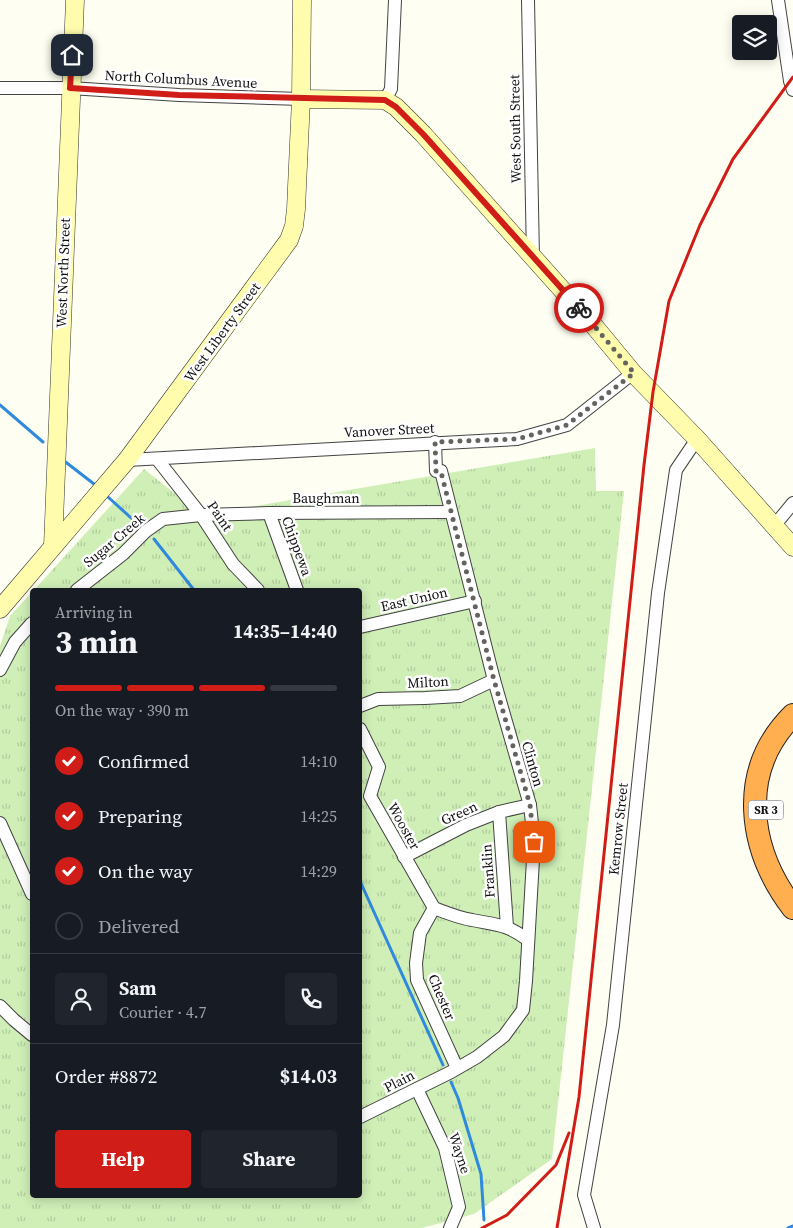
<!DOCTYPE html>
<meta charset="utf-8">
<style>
:root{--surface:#171b24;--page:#20242c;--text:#f1f3f6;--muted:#9ea1a6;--line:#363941;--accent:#d11d17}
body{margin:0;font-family:"Source Serif 4",serif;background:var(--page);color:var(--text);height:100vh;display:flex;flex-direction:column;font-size:19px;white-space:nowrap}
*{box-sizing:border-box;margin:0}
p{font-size:16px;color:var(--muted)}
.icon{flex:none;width:28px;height:28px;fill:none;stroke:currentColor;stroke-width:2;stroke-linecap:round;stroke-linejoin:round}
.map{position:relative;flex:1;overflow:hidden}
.panel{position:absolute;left:30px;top:588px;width:332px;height:610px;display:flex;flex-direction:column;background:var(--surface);border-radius:5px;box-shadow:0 2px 12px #0003}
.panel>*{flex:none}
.buttons{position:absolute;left:732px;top:15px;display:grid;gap:10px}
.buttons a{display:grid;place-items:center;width:45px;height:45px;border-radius:5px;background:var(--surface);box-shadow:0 2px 12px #0003;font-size:25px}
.pin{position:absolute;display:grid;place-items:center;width:42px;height:42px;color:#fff;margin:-21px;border-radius:10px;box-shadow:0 2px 8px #0006}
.courier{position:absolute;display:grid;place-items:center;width:50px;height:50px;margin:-25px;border:4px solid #d11d17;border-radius:50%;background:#fff;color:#222;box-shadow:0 1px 6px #0007}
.head em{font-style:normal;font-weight:700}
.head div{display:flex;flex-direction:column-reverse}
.head{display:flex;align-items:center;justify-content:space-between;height:85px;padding:0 25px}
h1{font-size:32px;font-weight:700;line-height:38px}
.bar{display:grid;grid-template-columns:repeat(4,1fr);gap:8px 5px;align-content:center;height:60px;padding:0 25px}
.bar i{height:6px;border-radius:4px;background:var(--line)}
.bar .selected{background:var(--accent)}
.bar p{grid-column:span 4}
.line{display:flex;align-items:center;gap:12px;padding:0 25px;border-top:1px solid var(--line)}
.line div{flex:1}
.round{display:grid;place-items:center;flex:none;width:52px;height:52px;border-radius:5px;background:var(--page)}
ol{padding:0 25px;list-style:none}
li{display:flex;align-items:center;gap:15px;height:55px}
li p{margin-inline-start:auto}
li .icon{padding:5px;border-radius:50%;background:var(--accent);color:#fff;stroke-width:4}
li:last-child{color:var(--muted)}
li i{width:28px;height:28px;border:2px solid var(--line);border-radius:50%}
.button{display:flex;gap:10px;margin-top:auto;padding:10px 25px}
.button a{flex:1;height:58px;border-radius:5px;background:var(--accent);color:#fff;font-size:20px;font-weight:700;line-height:58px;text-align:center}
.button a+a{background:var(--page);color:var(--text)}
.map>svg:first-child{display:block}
</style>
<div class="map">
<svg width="793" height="1228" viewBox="0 0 793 1228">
<defs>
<pattern id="grass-tufts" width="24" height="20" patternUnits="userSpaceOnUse" patternTransform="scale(1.25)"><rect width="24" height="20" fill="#cfefb7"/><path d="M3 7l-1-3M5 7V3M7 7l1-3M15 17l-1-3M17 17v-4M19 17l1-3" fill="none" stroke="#b1cc9c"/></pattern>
</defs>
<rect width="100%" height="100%" fill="#fffef2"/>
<polygon fill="url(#grass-tufts)" points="595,448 596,491 624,491 552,1159 474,1214 422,1228 0,1228 0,646 10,616 32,592 32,1195 360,1195 360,590 34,590 144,469 202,515"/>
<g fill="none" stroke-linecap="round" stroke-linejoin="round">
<g stroke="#2f89dc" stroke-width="3">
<polyline points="0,405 43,442"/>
<polyline points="63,460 94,484"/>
<polyline points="108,497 140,526"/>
<polyline points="154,539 194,590"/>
<polyline points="360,881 443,1065"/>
<polyline points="451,1082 458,1098 481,1174 484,1220"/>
<polyline points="788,1228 793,1226"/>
</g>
<defs>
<g id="street">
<polyline points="528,0 533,257"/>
<polyline points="778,0 790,81 793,90"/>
<polyline points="0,88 70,88 179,95 301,99"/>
<polyline points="385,100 391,89 395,0"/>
<polyline points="157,459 201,515 233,564 258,590"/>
<polyline points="127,460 517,439 567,425 633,373"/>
<polyline points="269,513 297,590"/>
<polyline points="774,526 793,503"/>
<polyline points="77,590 123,554 146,531 163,519 201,515 269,513 451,512"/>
<polyline points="360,627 475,601"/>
<polyline points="0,670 15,642 32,623"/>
<polyline points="360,706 378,699 425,698 460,696 494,680"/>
<polyline points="360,729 379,767 370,796 434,908"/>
<polyline points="499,812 507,927"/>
<polyline points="0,823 32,894"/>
<polyline points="404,857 466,825 499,812 530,805"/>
<polyline points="434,908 420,933 416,963 417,980 457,1068"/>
<path d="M434 908C447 913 459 918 472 920 497 925 507 924 528 940"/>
<polyline points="0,1006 14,1020 32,1035"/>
<polyline points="417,1089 445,1148 459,1207 450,1228"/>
<polyline points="360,1117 451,1072 477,1057 504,1036 523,1010 526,981 534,842 530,805 494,680 441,471 436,471 435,442"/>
<polyline points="594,1228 584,1195 613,1025 658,593 676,470 697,439"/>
</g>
<g id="secondary">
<polyline points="301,99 385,100 396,107 423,134 590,321 633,373 697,439 793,547"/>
<polyline points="53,546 75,0"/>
<polyline points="0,609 127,460 289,240 294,226 296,209 301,99 302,0"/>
</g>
<path id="highway" d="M793 715C737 771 748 849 793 908"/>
</defs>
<use href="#street" stroke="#434343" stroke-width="14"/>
<use href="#secondary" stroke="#323232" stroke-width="19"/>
<use href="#highway" stroke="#212121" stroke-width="24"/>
<use href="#street" stroke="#fff" stroke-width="12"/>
<use href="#secondary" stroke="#fffdad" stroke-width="18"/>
<use href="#highway" stroke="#ffae50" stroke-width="22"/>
<g stroke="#d11d17" stroke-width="3">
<polyline points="482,1228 507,1215 556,1165 569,1133"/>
<polyline points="557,1228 579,1097 644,465 653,392 669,301 700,225 733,159 793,77"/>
</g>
</g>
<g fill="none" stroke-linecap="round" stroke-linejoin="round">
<polyline stroke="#64635f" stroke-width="5" stroke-dasharray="0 9" points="534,842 530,805 494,680 441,472 436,471 435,442 517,439 567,425 634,373 579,308"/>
<polyline stroke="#d11d17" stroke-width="6" points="72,55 70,88 179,95 385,100 396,107 423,134 579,308"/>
</g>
<g text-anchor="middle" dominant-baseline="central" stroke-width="5" stroke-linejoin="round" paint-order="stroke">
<rect fill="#fff" stroke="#585858" stroke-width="1" x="748.5" y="800.5" width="35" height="19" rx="4"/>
<g font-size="12" font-weight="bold" fill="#101010">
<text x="766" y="810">SR 3</text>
</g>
<g font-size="14" fill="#101010" stroke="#fff">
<text transform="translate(181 79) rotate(3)">North Columbus Avenue</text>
<text transform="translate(515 129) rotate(-91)">West South Street</text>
<text transform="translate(63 273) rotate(-88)">West North Street</text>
<text transform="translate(222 332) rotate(-54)">West Liberty Street</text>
<text transform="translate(389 430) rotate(-3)">Vanover Street</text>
<text x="326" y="498">Baughman</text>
<text transform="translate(220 516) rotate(56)">Paint</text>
<text transform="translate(114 540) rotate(-40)">Sugar Creek</text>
<text transform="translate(297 546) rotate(70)">Chippewa</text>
<text transform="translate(414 599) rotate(-13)">East Union</text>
<text transform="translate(428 682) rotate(-3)">Milton</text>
<text transform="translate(533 764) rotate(74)">Clinton</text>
<text transform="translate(459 813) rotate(-24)">Green</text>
<text transform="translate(404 826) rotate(61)">Wooster</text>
<text transform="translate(618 829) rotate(-84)">Kemrow Street</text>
<text transform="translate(488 871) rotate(-94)">Franklin</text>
<text transform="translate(442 997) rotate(67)">Chester</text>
<text transform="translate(399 1081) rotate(-27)">Plain</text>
<text transform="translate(460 1153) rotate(72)">Wayne</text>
</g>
</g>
</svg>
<div class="buttons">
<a><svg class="icon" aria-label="layers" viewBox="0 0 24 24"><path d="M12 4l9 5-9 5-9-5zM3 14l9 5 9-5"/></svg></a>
</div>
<div class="pin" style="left:534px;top:842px;background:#ea580c"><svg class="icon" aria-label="bag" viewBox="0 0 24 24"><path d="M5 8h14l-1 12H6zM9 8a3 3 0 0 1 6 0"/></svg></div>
<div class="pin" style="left:72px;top:55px;background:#1f2937"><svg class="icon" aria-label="home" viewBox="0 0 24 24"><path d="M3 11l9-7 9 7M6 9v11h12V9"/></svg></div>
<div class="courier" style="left:579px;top:308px"><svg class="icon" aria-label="bike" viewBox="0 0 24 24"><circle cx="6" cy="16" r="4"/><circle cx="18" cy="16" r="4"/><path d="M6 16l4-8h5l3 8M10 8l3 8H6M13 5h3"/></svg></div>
<section class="panel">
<div class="head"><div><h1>3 min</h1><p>Arriving in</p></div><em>14:35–14:40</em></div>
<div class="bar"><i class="selected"></i><i class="selected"></i><i class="selected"></i><i></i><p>On the way · 390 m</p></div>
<ol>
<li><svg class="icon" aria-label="check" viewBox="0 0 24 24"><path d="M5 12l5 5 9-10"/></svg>Confirmed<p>14:10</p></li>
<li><svg class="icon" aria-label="check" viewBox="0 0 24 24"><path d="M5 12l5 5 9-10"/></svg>Preparing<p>14:25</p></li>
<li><svg class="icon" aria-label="check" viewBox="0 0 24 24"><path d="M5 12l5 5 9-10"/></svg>On the way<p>14:29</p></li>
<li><i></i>Delivered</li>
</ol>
<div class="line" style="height:90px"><a class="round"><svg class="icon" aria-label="person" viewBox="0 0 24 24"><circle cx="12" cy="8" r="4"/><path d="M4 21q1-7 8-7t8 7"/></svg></a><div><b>Sam</b><p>Courier · 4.7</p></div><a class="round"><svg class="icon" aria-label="phone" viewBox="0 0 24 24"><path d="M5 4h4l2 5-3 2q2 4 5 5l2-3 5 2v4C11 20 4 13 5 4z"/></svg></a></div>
<div class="line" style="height:65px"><div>Order #8872</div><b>$14.03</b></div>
<div class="button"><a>Help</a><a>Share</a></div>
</section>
</div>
